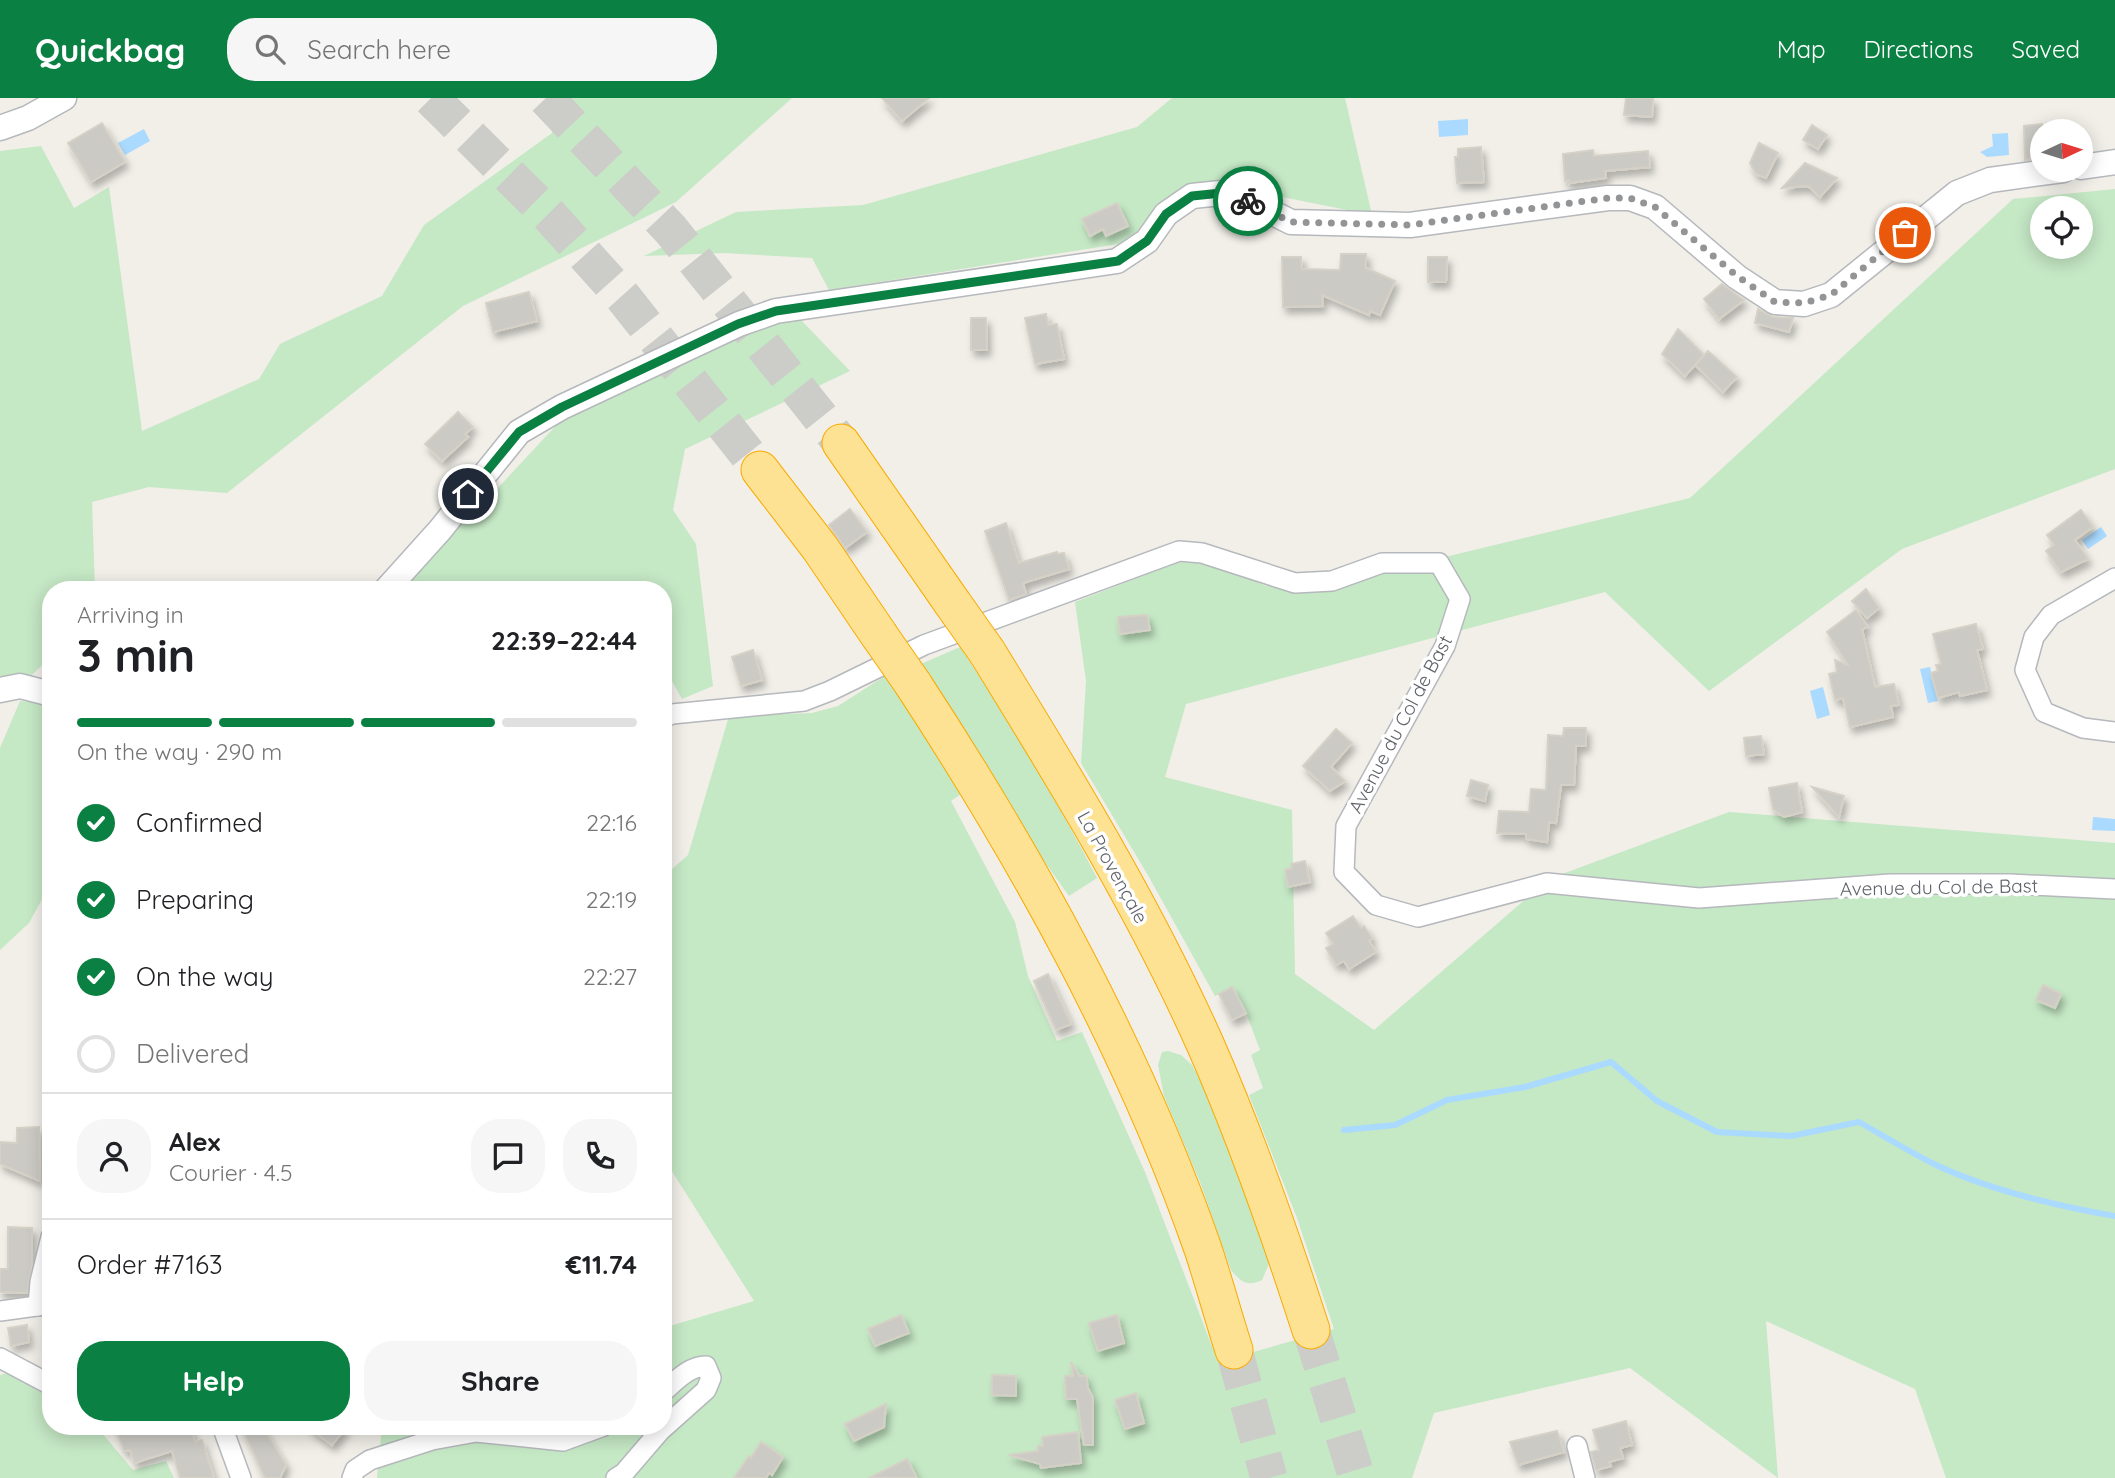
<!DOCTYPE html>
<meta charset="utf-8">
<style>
:root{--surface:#fff;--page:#f6f6f6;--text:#202124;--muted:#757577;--line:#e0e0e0;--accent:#0b8043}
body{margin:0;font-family:Quicksand,sans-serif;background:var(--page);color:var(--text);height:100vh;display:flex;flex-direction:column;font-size:26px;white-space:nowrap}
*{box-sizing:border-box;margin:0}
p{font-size:23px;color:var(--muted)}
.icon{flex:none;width:38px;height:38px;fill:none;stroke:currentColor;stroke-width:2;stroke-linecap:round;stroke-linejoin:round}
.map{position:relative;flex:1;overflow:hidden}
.details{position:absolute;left:42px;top:483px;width:630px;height:854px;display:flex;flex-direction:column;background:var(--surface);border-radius:28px;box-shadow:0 4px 18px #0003}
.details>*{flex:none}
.needle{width:46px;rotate:86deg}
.buttons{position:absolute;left:2030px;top:21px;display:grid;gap:14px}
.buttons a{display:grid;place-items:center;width:63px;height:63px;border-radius:50%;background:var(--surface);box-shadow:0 4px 18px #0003;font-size:35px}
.pin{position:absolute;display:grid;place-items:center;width:60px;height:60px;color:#fff;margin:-30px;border:4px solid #fff;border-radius:50%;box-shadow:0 2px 7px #0007}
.courier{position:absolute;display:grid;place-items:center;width:70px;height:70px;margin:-35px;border:5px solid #0b8043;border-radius:50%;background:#fff;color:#222;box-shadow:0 2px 9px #0007}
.overview em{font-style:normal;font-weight:800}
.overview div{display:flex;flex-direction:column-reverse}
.overview{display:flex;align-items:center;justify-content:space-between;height:119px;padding:0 35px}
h1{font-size:46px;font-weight:800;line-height:52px}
.bar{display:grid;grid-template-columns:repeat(4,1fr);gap:10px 7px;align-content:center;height:84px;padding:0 35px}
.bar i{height:9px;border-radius:5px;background:var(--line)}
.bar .on{background:var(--accent)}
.bar p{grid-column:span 4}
.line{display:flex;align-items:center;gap:18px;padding:0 35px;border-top:2px solid var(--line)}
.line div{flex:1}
.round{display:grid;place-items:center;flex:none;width:74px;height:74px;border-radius:28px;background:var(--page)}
ol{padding:0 35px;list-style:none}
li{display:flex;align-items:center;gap:21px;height:77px}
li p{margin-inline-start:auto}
li .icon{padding:7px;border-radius:50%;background:var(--accent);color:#fff;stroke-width:4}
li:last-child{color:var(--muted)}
li i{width:38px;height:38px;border:4px solid var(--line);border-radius:50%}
.action{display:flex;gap:14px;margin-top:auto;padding:14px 35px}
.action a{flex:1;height:80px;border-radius:28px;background:var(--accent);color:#fff;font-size:28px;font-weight:800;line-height:80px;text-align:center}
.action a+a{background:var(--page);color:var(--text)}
header{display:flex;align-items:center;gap:42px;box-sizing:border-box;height:98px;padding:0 35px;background:var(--accent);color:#fff}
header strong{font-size:33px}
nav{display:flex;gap:38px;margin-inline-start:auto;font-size:24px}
.search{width:490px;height:63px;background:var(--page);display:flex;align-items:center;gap:18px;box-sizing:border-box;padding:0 24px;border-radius:28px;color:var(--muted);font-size:26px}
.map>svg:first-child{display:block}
</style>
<header>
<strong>Quickbag</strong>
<div class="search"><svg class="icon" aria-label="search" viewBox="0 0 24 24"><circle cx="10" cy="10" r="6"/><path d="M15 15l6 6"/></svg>Search here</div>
<nav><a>Map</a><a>Directions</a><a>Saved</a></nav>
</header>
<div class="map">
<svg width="2115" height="1380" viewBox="0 0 2115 1380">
<defs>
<filter id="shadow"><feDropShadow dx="3.5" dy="6" stdDeviation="3.5" flood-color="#0004"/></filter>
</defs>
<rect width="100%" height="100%" fill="#f1efe8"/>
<g fill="#c5e8c5" fill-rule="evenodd">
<polygon points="551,0 792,0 676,104 463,208 227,395 149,389 92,404 95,492 51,492 51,559 20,588 0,592 0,53 41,48 74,110 109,89 142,333 259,281 280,246 382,198 424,127 552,35"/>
<polygon points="1172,0 1345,0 1372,117 1263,95 1221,81 1168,99 1131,144 829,192 812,160 724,155 644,158 736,114 863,107 1137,29"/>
<path d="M2115 91V371L1902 451 1709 593 1605 494 1186 606 1165 679 1292 712 1295 876 1374 932 1549 781 1729 714 2115 745V1380H1946L1915 1291 1766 1223 1778 1380 1630 1270 1434 1315 1412 1380H377L382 1328H663V1230L754 1203 663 1059V779L688 757 729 618 812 615 838 608 885 578 961 696 951 703 1015 824 1028 878 1057 943 1082 934 1145 1074 1218 1264 1334 1231 1297 1120 1249 997 1263 990 1251 957 1260 952 1246 915 1232 889 1215 898 1149 779 1081 665 1086 583 1075 504 1178 464 1215 466 1266 488 1292 492 1312 491 1690 400 2013 101ZM2042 110H2081V149H2042Z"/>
<polygon points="800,221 850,273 685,351 673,412 696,446 713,588 682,601 663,567 663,492 395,492 482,407 564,319 770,223"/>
<path d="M960 549C1010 625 1055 699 1097 780L1069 798 1021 731 921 566Z"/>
<polygon points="20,603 51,606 51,785 29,825 0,852 0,650"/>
<path d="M1168 953 1181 957 1192 967 1211 1004 1271 1161 1262 1182C1247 1189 1241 1184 1231 1172L1200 1084 1164 998 1158 967 1162 954Z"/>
<polygon points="11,1274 51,1298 51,1328 96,1328 133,1372 166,1363 174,1380 0,1380 0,1277"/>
</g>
<g fill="#aadaff">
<polygon points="1468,21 1468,37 1439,39 1438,23"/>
<polygon points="144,31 150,43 125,57 118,45"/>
<polygon points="2008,35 2009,57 1987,59 1980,54 1993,48 1992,36"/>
<polygon points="2101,429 2107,438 2088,451 2082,442"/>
<polygon points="1930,569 1938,603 1928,605 1920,571"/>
<polygon points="1823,589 1830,617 1817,621 1810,593"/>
<polygon points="2093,719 2115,721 2115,733 2092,732"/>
</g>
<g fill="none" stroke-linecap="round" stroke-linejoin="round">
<path stroke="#aadaff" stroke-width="6" d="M1344 1032 1395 1027 1447 1002 1525 989 1611 964 1657 1003 1717 1034 1791 1038 1859 1024C1884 1038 1908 1053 1934 1066 1986 1091 2058 1108 2115 1118"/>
</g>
<g fill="#cccac5" stroke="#d6d1c6" stroke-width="2" filter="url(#shadow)">
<polygon points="882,0 929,0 902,23"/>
<polygon points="1626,0 1653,0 1652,19 1624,17"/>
<polygon points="102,25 125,64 91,84 68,45"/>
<polygon points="2042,26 2042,60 2025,62 2024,28"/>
<polygon points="1812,27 1827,37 1818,51 1803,42"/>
<polygon points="1759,45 1778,55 1766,80 1756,76 1750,65"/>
<polygon points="1481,49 1484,84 1457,85 1455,59 1458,59 1458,51"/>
<polygon points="1593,52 1594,58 1648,53 1650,69 1605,73 1606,80 1569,85 1569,82 1565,83 1563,56"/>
<polygon points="1805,65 1837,80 1820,99 1808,88 1782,90"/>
<polygon points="1117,105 1128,128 1106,138 1103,131 1090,138 1082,121"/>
<polygon points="1341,156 1366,156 1366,170 1395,183 1380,217 1370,213 1369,217 1322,197 1323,208 1283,209 1282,159 1301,159 1302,171 1340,172"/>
<polygon points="1428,159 1447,159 1446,184 1428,184"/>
<polygon points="1722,186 1744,202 1719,221 1704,201"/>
<polygon points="529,194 537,223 493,234 486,205"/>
<polygon points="1758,211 1773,219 1793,220 1789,234 1755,225"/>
<polygon points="1046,216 1048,227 1057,226 1064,261 1035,266 1025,220"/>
<polygon points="971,220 986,220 987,252 971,252"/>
<polygon points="1678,231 1704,257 1685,278 1662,256"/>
<polygon points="1708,253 1737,279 1723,294 1695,267"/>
<polygon points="458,314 473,329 465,336 468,339 442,363 425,346"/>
<polygon points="850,411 867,434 845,450 829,427"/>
<polygon points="2081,412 2093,429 2075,442 2088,461 2061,474 2046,453 2054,447 2047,437"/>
<polygon points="1006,425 1019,465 1057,454 1058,456 1064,455 1069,471 1023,485 1026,496 1009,502 985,433"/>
<polygon points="1866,491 1879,510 1867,520 1852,503"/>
<polygon points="1856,512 1868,529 1862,531 1875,589 1894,586 1899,607 1891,608 1893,619 1850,629 1843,600 1835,602 1829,576 1837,574 1835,562 1848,567 1827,534"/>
<polygon points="1147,517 1150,532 1120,536 1118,519"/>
<polygon points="1976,526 1983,551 1977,552 1987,592 1960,598 1959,594 1938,600 1931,575 1938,573 1936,567 1941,566 1933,536"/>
<polygon points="753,552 762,582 741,588 732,559"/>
<polygon points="1564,630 1586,630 1586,648 1576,648 1574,687 1561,687 1556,725 1549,724 1547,744 1526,741 1526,736 1497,735 1499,713 1529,714 1531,691 1546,692 1548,637 1563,638"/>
<polygon points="1336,631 1352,645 1331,669 1345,683 1330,693 1303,668"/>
<polygon points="1761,638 1764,656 1746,658 1744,640"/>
<polygon points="1471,682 1488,687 1485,703 1467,698"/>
<polygon points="1797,685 1802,714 1784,719 1773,711 1769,690"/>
<polygon points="1812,689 1844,698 1839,719"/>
<polygon points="1305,763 1310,784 1288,789 1285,772 1292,770 1291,766"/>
<polygon points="1353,818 1361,830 1364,828 1372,840 1369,843 1376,854 1349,871 1344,863 1336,867 1326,850 1333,846 1326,835"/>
<polygon points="1048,876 1071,926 1056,932 1034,883"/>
<polygon points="2043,887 2061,896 2055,910 2036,902"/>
<polygon points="1232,889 1246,915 1232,922 1219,896"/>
<polygon points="39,1029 40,1083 0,1066 0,1044 17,1045 17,1030"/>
<polygon points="8,1129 32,1130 32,1165 27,1195 0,1194 0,1171 8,1171"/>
<polygon points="901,1217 909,1235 875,1248 868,1231"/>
<polygon points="1117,1217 1124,1245 1098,1253 1089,1225"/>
<polygon points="27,1227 29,1244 11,1248 8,1230"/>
<polygon points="1071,1264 1080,1278 1086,1278 1088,1290 1093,1300 1093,1347 1084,1347 1077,1301 1066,1301 1065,1278 1073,1278"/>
<polygon points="992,1277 1016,1278 1016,1298 992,1297"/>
<polygon points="1136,1295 1144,1325 1125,1331 1115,1302"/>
<polygon points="886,1306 884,1329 854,1343 845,1326"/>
<polygon points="1626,1323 1632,1347 1620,1350 1623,1360 1609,1364 1611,1368 1596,1372 1591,1354 1599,1352 1593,1332"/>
<polygon points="115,1328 190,1328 195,1344 202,1342 214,1380 180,1380 172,1353 134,1365 130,1352 124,1353"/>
<polygon points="241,1328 262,1328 286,1367 280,1380 265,1380"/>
<polygon points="307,1328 347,1328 332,1347"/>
<polygon points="1557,1333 1564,1354 1518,1367 1510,1344"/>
<polygon points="1078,1334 1081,1365 1041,1370 1040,1366 1009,1357 1038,1353 1038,1348 1043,1348 1042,1339"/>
<polygon points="761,1344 783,1359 772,1377 769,1375 766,1380 734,1380 749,1358 751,1360"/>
<polygon points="907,1361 917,1380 869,1380"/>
</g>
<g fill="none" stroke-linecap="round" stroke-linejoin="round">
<g stroke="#ccccc8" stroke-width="37" stroke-dasharray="37 18" stroke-linecap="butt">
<polyline points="431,0 549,117 623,199 760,372"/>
<polyline points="546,0 671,132 841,345"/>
<polyline points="1311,1232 1357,1380"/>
<polyline points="1234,1252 1269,1380"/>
</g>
<defs>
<g id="minor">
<polyline points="2115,480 2051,517 2034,539 2025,572 2044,614 2083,630 2115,634"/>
<polyline points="663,620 672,616 804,603 830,593 924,547 1179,453 1202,455 1295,485 1332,483 1382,465 1439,465 1460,501 1445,548 1346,728 1344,774 1376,807 1418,819 1547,785 1699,800 1890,786 2010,786 2115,791"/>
<polyline points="38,1208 40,1184 51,1139"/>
<polyline points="0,1213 51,1206"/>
<polyline points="0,1260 51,1287"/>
<polyline points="222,1328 241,1380"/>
<polyline points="1577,1348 1585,1380"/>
<polyline points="352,1380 355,1372 370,1362 432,1342 476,1334 563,1343 604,1328"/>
<path d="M616 1380 624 1375 660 1333 706 1292 711 1280 706 1268C689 1268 676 1283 663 1294"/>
</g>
<g id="tertiary">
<polyline points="0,30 28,20 64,0"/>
<polyline points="2081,69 2115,64"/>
<polyline points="386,492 440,432 519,334 562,309 739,226 776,213 1117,163 1147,143 1166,116 1192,98 1231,94 1291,124 1410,127 1608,100 1630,100 1655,109 1737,179 1775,204 1804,206 1831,197 1957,95 1990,82 2063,72"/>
<polyline points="0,592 20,588 51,596"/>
</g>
<g id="motorway">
<polyline points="841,345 951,503"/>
<polyline points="760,372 820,450 879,537"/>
<path d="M987 554C1066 682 1145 811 1206 948 1247 1041 1280 1136 1311 1232"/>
<path d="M913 586C1028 762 1133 951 1203 1151 1214 1184 1223 1218 1234 1252"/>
</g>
</defs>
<use href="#minor" stroke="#b5b8bc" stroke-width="22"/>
<use href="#tertiary" stroke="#b5b8bc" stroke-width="27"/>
<use href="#motorway" stroke="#f9ab00" stroke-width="39"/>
<use href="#minor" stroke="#fff" stroke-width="19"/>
<use href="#tertiary" stroke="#fff" stroke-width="24"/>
<use href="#motorway" stroke="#fde293" stroke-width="37"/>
<defs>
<g id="motorway-bridge">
<polyline points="951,503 987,554"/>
<polyline points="879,537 913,586"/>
</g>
</defs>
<use href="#motorway-bridge" stroke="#f9ab00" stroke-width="39" stroke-linecap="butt"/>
<use href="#motorway-bridge" stroke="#fde293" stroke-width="37"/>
</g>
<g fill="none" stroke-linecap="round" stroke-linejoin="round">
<polyline stroke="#929495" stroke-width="7" stroke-dasharray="0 12.6" points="1248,103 1291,124 1410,127 1608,100 1630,100 1655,109 1737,178 1775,204 1804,205 1831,197 1905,135"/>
<polyline stroke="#0b8043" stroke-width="9" points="468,396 519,334 562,309 738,226 776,213 1118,163 1147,143 1166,116 1192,98 1231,94 1248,103"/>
</g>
<g text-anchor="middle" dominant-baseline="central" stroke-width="7" stroke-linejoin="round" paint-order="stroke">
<g font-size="19" fill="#5f6368" stroke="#fff">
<text transform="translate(1400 626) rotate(-62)">Avenue du Col de Bast</text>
<text transform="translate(1113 769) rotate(61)">La Provençale</text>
<text transform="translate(1939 789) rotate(-1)">Avenue du Col de Bast</text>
</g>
</g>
</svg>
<div class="buttons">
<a><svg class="needle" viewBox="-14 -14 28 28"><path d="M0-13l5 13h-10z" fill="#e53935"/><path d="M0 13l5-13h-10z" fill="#757577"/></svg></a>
<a><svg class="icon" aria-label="locate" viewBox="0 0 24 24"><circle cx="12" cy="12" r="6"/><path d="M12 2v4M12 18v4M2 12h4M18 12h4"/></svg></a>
</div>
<div class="pin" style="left:1905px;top:135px;background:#ea580c"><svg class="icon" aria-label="bag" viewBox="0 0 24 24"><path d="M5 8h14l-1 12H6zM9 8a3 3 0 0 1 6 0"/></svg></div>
<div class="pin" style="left:468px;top:396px;background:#1f2937"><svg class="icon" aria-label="home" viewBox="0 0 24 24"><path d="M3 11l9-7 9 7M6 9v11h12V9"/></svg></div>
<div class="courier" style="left:1248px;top:103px"><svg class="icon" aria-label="bike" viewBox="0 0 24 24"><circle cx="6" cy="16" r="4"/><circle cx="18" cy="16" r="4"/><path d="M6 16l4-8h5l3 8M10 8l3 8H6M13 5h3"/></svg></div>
<section class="details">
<div class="overview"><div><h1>3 min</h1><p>Arriving in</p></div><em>22:39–22:44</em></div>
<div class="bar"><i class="on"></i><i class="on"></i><i class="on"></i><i></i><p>On the way · 290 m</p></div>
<ol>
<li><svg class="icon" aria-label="check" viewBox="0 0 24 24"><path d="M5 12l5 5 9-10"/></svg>Confirmed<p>22:16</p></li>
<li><svg class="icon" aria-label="check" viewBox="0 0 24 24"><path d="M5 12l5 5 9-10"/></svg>Preparing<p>22:19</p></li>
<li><svg class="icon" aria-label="check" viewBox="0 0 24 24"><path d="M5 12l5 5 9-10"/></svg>On the way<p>22:27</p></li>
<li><i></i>Delivered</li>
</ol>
<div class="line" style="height:126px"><a class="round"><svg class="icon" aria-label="person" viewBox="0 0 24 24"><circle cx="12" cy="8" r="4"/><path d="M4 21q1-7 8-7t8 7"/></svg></a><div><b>Alex</b><p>Courier · 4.5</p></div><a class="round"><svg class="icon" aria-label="chat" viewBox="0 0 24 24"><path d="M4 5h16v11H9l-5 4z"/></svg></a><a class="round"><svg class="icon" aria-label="phone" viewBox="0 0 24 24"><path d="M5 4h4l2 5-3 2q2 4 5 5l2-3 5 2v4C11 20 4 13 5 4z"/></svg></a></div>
<div class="line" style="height:91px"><div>Order #7163</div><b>€11.74</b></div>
<div class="action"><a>Help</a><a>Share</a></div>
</section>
</div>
